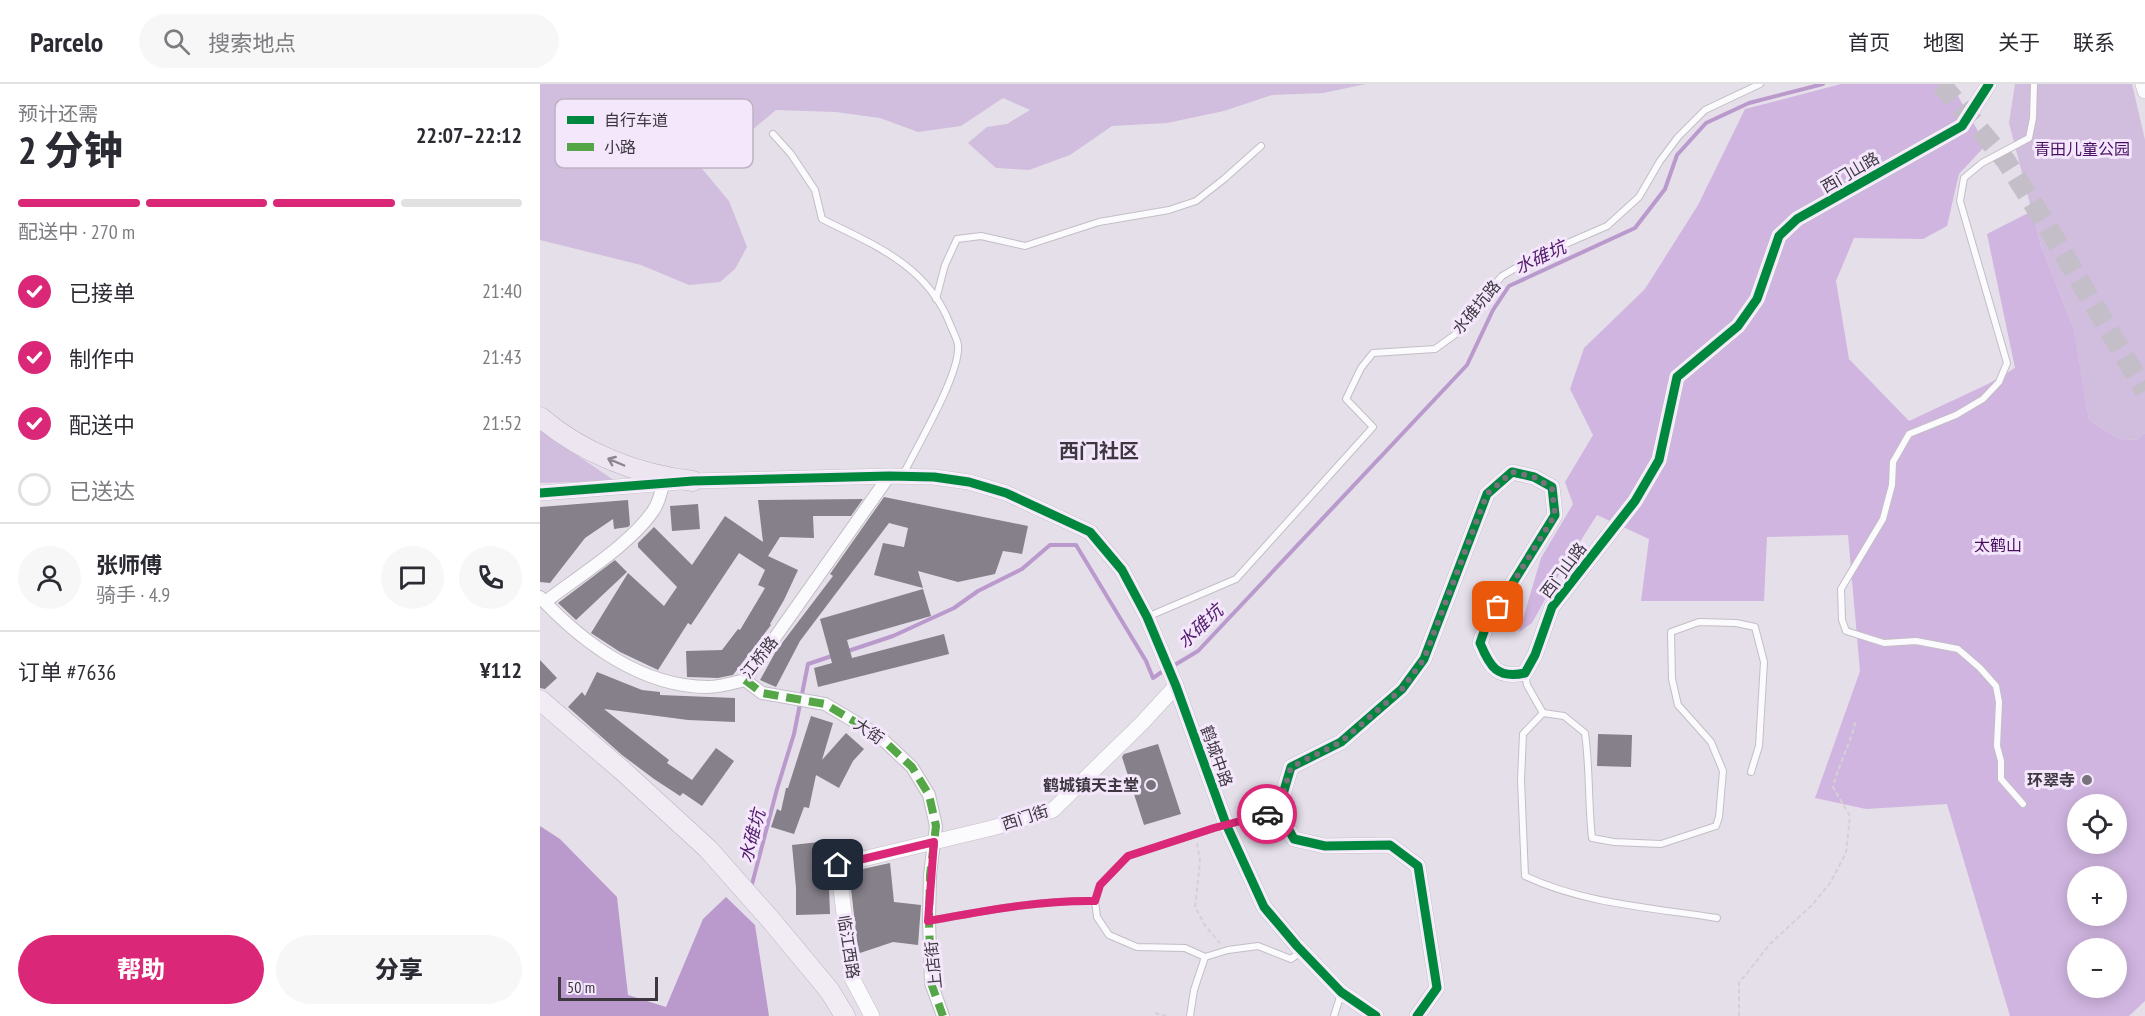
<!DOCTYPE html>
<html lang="zh">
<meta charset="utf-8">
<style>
:root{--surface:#fff;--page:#f7f7f7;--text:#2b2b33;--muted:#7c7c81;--line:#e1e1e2;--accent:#db2777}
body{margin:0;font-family:"PT Sans Narrow","Noto Sans SC",sans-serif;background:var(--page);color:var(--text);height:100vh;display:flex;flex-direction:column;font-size:22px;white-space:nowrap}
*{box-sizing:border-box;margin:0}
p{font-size:20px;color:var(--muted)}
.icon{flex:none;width:33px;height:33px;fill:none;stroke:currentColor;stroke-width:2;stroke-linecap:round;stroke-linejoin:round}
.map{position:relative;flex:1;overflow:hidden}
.drawer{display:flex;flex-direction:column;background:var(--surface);width:540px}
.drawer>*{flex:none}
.buttons{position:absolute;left:1527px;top:710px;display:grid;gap:12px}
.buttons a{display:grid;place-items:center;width:60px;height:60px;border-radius:50%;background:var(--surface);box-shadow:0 3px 15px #0003;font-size:30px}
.scale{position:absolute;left:18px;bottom:15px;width:100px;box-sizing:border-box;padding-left:6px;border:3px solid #3d3840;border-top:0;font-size:16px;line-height:21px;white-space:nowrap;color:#3d3840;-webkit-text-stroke:4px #f4e7fc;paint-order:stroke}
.pin{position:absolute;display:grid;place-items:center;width:51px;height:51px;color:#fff;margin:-26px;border-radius:12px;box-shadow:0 3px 9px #0006}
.courier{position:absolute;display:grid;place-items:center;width:60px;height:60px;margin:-30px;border:4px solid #db2777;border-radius:50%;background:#fff;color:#222;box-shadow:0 2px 8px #0007}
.summary em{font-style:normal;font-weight:800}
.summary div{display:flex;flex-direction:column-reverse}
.summary{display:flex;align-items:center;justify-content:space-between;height:102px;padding:0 18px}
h1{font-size:39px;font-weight:800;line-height:45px}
.bar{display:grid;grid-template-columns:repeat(4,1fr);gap:9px 6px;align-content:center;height:72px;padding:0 18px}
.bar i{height:8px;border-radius:4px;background:var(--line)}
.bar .current{background:var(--accent)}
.bar p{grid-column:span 4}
.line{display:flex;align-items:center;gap:15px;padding:0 18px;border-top:2px solid var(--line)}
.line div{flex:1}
.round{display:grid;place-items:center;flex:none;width:63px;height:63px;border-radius:32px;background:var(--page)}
ol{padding:0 18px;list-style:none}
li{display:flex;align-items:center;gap:18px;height:66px}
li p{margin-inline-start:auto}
li .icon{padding:6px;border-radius:50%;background:var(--accent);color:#fff;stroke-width:4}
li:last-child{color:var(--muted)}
li i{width:33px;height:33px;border:3px solid var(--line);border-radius:50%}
.action{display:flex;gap:12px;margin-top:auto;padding:12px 18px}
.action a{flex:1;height:69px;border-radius:36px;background:var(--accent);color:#fff;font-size:24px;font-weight:800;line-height:69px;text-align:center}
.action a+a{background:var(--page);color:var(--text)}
header{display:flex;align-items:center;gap:36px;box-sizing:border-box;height:84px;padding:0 30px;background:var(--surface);border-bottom:2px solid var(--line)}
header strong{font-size:28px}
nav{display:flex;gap:33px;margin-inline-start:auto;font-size:21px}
.search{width:420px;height:54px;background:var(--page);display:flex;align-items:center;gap:15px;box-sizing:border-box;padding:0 21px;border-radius:33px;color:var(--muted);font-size:22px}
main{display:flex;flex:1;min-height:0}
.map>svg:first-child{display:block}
</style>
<header>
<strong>Parcelo</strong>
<div class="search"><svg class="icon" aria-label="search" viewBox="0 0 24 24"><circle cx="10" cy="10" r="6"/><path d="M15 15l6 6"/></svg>搜索地点</div>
<nav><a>首页</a><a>地图</a><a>关于</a><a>联系</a></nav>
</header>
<main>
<section class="drawer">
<div class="summary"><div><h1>2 分钟</h1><p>预计还需</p></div><em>22:07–22:12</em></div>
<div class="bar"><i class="current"></i><i class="current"></i><i class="current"></i><i></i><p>配送中 · 270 m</p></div>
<ol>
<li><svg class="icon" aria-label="check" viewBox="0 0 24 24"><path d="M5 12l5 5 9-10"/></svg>已接单<p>21:40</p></li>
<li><svg class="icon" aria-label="check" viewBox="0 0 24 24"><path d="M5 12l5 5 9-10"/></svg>制作中<p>21:43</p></li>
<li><svg class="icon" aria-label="check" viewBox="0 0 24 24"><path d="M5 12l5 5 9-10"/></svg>配送中<p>21:52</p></li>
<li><i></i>已送达</li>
</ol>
<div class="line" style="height:108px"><a class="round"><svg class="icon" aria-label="person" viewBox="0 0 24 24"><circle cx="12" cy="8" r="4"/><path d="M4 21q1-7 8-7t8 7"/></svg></a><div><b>张师傅</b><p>骑手 · 4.9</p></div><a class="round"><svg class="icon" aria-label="chat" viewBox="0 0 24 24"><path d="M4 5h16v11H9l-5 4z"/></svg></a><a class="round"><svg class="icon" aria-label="phone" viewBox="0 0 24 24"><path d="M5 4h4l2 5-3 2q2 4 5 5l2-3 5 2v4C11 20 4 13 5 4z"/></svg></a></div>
<div class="line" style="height:78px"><div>订单 #7636</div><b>¥112</b></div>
<div class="action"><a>帮助</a><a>分享</a></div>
</section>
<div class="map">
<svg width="1605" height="932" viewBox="0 0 1605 932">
<rect width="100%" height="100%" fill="#e5dfea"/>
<g fill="#d1bddd">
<polygon points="0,0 826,0 783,9 732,11 684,27 627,39 572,42 530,71 489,86 456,84 428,59 447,43 467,40 490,26 463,14 421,42 378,48 340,34 296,28 236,26 211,47 188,33 148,68 189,117 207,163 195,185 180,198 149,201 101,181 0,156"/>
<polygon points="1475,0 1592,0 1605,56 1605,349 1597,356 1578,355 1549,336 1534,245 1501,162 1469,39"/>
<polygon points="0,346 75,397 0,399"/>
</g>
<path fill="#d0b5e0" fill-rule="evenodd" d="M1301 0H1411L1446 61 1419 90 1407 142 1383 155 1314 154 1296 197 1309 275 1369 337 1448 300 1475 284 1447 150 1492 127 1501 162 1534 245 1549 336 1578 355 1597 356 1605 349V917L1589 932H1470L1407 720 1326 725 1275 714 1320 587 1308 451 1227 453 1224 517H1101L1109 455 1057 431 1018 492 992 539 979 548 1001 474 1033 420 1025 398 1053 351 1030 305 1044 264 1105 205 1158 121 1205 25ZM1538 720H1576V759H1538ZM1538 792H1576V831H1538ZM1538 864H1576V903H1538Z"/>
<polygon fill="#ba9acd" points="0,742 20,755 77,813 88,911 126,923 163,835 186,813 215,841 229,932 0,932"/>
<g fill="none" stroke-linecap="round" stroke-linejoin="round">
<g stroke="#ba9acd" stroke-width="4">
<polyline points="305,568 353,552 414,524 438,507 482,485 510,461 536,461 606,577 613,594 626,585"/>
<polyline points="633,582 658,567 927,281 953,226 969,202 1095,144 1125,105 1137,71 1166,39 1209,19 1283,0"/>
<polyline points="211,804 237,705 254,650 268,580 295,571"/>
</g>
</g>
<g fill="#858089">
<polygon points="344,413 488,442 482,470 463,467 455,490 418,498 378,487 383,504 334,491 343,459 364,463 368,444 349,439 260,557 236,603 220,596 236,567 293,492 290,490"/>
<polygon points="323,415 311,432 273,432 274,454 240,453 228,472 258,486 244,516 230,540 231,541 193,591 178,594 147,593 146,567 182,566 198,545 200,546 225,504 218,501 225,486 199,469 151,541 148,539 118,586 80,568 51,549 88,489 124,522 137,503 98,463 98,459 114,443 152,481 185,432 223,458 218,416"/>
<polygon points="88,416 90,441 88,443 74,445 73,435 45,454 10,499 0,498 0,423"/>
<polygon points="158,420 160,445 132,447 130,422"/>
<polygon points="75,476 87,488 36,536 18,519"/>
<polygon points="383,505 391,532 307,556 312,574 404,550 409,570 278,603 274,584 292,579 280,535"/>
<polygon points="0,576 17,594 5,605 0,604"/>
<polygon points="57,588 102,606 120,608 120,611 195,614 195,638 148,636 64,625 129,676 127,679 152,696 176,664 194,677 162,722 143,709 140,712 114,695 82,671 28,623 42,608 45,612"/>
<polygon points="271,632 293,639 282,676 306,649 324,665 313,677 299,704 276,691 269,724 264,723 254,750 231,743 237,725 241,727 246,704 248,704"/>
<polygon points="1058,650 1092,651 1091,683 1057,682"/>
<polygon points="618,660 641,730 604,741 582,673 584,670"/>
<polygon points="279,758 283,803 289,803 290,830 256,831 256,804 252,761"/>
<polygon points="350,779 354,818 381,821 378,861 353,858 320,869 318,865 309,788"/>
</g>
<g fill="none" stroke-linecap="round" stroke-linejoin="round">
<polyline stroke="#c3bec8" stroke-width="20" stroke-dasharray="20 10" stroke-linecap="butt" points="1401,0 1466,77 1506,140 1605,307"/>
<defs>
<g id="service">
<path d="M233 50 251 70 275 106 282 135C334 161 387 181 410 240 412 246 417 254 418 261 421 289 376 364 363 391"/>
<polyline points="396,215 405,181 417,155 441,152 485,162 559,138 629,126 656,117 684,95 721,62"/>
<polyline points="607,533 696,495 833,343 806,315 821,284 833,269 895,265 920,247 940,218 962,192 991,175 1067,142 1099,113 1120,77 1138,53 1165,26 1220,0"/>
<polyline points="985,589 987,601 1003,629"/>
<polyline points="1483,720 1461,695 1461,677 1457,662 1459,618 1456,602 1440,584 1418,565 1376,557 1344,559 1306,547 1302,536 1301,505 1343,435 1352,401 1353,378 1369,350 1416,331 1443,315 1459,298 1467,279 1420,117 1424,94 1442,79 1489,54 1493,34 1494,0"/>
<polyline points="705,736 737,728"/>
<path d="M1177 834C1114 824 1044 820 985 792L981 696 983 650 1003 629 1024 632 1045 649C1050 685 1048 719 1052 754L1074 758 1121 760 1176 742 1179 733 1183 687 1171 658 1138 621 1132 595 1131 548 1159 538 1196 539 1215 543 1224 578 1219 662 1211 688"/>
<path d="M389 837C444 827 499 816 555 817"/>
<polyline points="665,873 688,866 718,862 751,875 762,867"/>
<polyline points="650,932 654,906 665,873 645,864 597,863 569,851 557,833 555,817 560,801 588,772 674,744"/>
<polyline points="794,932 801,910"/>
</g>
<g id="minor">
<path d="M0 513C43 559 102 603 168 603 180 603 193 599 205 596L349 392"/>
<path d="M5 518C37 493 91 460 113 427 119 419 121 409 123 400"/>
<polyline points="205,596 222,609 285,620 339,652 372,683 389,711 396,742 390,791 389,837 391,899 403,932"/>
</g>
<g id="tertiary">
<polyline points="1603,0 1605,7"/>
<polyline points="0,409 153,397 349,392 394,393 429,398 466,409 550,448 582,486 607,533 636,602 686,740 724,823 757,862 801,908 836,932"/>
<polyline points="332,932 312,894 298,781 452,744 513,726 602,639 636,602"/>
<path d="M877 932 897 904 878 782 850 761 785 762 754 755 738 727 751 683 801 658 862 605 884 575 947 410 972 388 994 393 1012 403 1015 431 946 542 940 559C950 583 957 595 985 589L995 571 1012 523 1095 417 1119 376 1137 293 1198 242 1217 215 1239 152 1257 135 1422 42 1449 0"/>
</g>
<polyline id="primary" points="0,616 84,688 168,765 230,835 289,906 305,932"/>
<path id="trunk" d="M0 333C42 369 98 391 153 397"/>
</defs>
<use href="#service" stroke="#c3bec6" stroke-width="8"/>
<use href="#minor" stroke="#c3bec6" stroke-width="14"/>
<use href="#tertiary" stroke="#c3bec6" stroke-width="16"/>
<use href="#primary" stroke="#bbb0c3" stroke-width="21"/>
<use href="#trunk" stroke="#bbb0c3" stroke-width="21"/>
<g stroke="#d3d1d4" stroke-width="2" stroke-dasharray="4.5 3" stroke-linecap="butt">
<polyline points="657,759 660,778 655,823 666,843 680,859"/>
<polyline points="615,929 626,932"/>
<path d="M1199 932V899L1230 860 1273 820 1290 799 1306 769 1310 732 1293 703C1299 679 1311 659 1316 635"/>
</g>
<use href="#service" stroke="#fbfafc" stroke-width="6"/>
<use href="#minor" stroke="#fbfafc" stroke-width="12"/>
<use href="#tertiary" stroke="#fbfafc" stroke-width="15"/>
<use href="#primary" stroke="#f1ebf4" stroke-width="20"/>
<use href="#trunk" stroke="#ede6f1" stroke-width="20"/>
<defs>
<polyline id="service-bridge" points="674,744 705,736"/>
</defs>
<use href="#service-bridge" stroke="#c3bec6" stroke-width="8" stroke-linecap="butt"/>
<use href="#service-bridge" stroke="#fbfafc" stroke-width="6"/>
<polyline stroke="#54a646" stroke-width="8" stroke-dasharray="15 8" stroke-linecap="butt" points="205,596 222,609 285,620 339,652 372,683 389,711 396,742 390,791 389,837 391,899 403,932"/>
<defs>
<g id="cycleway">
<polyline points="0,409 153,397 349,392 394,393 429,398 466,409 550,448 582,486 607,533 636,602 686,740 724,823 757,862 801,908 836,932"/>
<path d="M877 932 897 904 878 782 850 761 785 762 754 755 738 727 751 683 801 658 862 605 884 575 947 410 972 388 994 393 1012 403 1015 431 946 542 940 559C950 583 957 595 985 589L995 571 1012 523 1095 417 1119 376 1137 293 1198 242 1217 215 1239 152 1257 135 1422 42 1449 0"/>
</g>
</defs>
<use href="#cycleway" stroke="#f4e7fc" stroke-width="13"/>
<use href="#cycleway" stroke="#00873e" stroke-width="9"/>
</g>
<defs><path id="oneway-shaft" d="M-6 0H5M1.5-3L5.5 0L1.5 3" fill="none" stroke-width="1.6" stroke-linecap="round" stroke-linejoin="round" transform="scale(1.5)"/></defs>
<use stroke="#8c8690" href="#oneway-shaft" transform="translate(76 378) rotate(-157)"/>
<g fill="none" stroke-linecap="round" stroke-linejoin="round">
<polyline stroke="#78727c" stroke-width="6" stroke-dasharray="0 10.8" points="727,730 738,727 751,683 801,658 862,605 884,575 947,410 972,388 994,393 1012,404 1015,431 958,523"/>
<path stroke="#db2777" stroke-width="8" d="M298 781 394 758 388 837C444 827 499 816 555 817L560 801 588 772 674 744 727 730"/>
</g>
<g fill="#78727c" stroke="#f4e7fc" stroke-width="2">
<circle cx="1547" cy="696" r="6"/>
<circle cx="611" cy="701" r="6"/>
</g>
<g text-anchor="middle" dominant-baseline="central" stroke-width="6" stroke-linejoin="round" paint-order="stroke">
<g font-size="16" fill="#480e62" stroke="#f4e7fc">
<text x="1542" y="65">青田儿童公园</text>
<text x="1458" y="461">太鹤山</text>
</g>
<g font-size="16" fill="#3d3840" stroke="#f4e7fc">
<text transform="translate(1310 88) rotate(-30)">西门山路</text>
<text transform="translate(936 223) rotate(-50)">水碓坑路</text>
<text transform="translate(1023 486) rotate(-53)">西门山路</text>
<text transform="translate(219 573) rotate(-52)">江桥路</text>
<text transform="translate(329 647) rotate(34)">大街</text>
<text transform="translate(677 672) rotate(70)">鹤城中路</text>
<text transform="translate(485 733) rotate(-18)">西门街</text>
<text transform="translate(309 863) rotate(81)">临江西路</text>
<text transform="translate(393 881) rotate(-96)">上店街</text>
</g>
<g font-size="16" font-weight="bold" fill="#3d3840" stroke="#f4e7fc" text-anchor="end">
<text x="1535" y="696">环翠寺</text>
<text x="599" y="701">鹤城镇天主堂</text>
</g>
<g font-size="18" font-style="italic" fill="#531c6e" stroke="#f4e7fc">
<text transform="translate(1000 173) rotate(-25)">水碓坑</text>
<text transform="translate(660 542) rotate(-43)">水碓坑</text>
<text transform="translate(212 752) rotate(-75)">水碓坑</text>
</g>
<g font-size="20" font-weight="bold" fill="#3d3840" stroke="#f4e7fc">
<text x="559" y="367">西门社区</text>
</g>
</g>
<rect x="15" y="15" width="198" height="69" rx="9" fill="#f4e7fc" stroke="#bdb2c4" stroke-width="1.5"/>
<rect x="27" y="32" width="27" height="8" fill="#00873e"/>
<rect x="27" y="59" width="27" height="8" fill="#54a646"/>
<g font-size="16" fill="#3d3840">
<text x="64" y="42">自行车道</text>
<text x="64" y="69">小路</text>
</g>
</svg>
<div class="buttons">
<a><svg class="icon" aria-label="locate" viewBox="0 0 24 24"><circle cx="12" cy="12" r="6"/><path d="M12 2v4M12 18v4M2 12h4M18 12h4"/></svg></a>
<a>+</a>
<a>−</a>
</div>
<div class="scale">50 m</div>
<div class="pin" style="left:958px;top:523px;background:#ea580c"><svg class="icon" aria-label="bag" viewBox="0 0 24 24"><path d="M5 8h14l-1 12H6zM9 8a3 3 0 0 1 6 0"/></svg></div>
<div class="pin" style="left:298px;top:781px;background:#1f2937"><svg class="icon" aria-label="home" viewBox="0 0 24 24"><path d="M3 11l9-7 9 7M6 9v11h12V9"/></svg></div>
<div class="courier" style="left:727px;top:730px"><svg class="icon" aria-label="car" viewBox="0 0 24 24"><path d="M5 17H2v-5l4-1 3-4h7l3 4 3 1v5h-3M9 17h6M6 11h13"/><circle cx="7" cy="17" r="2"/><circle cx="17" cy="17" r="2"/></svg></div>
</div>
</main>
